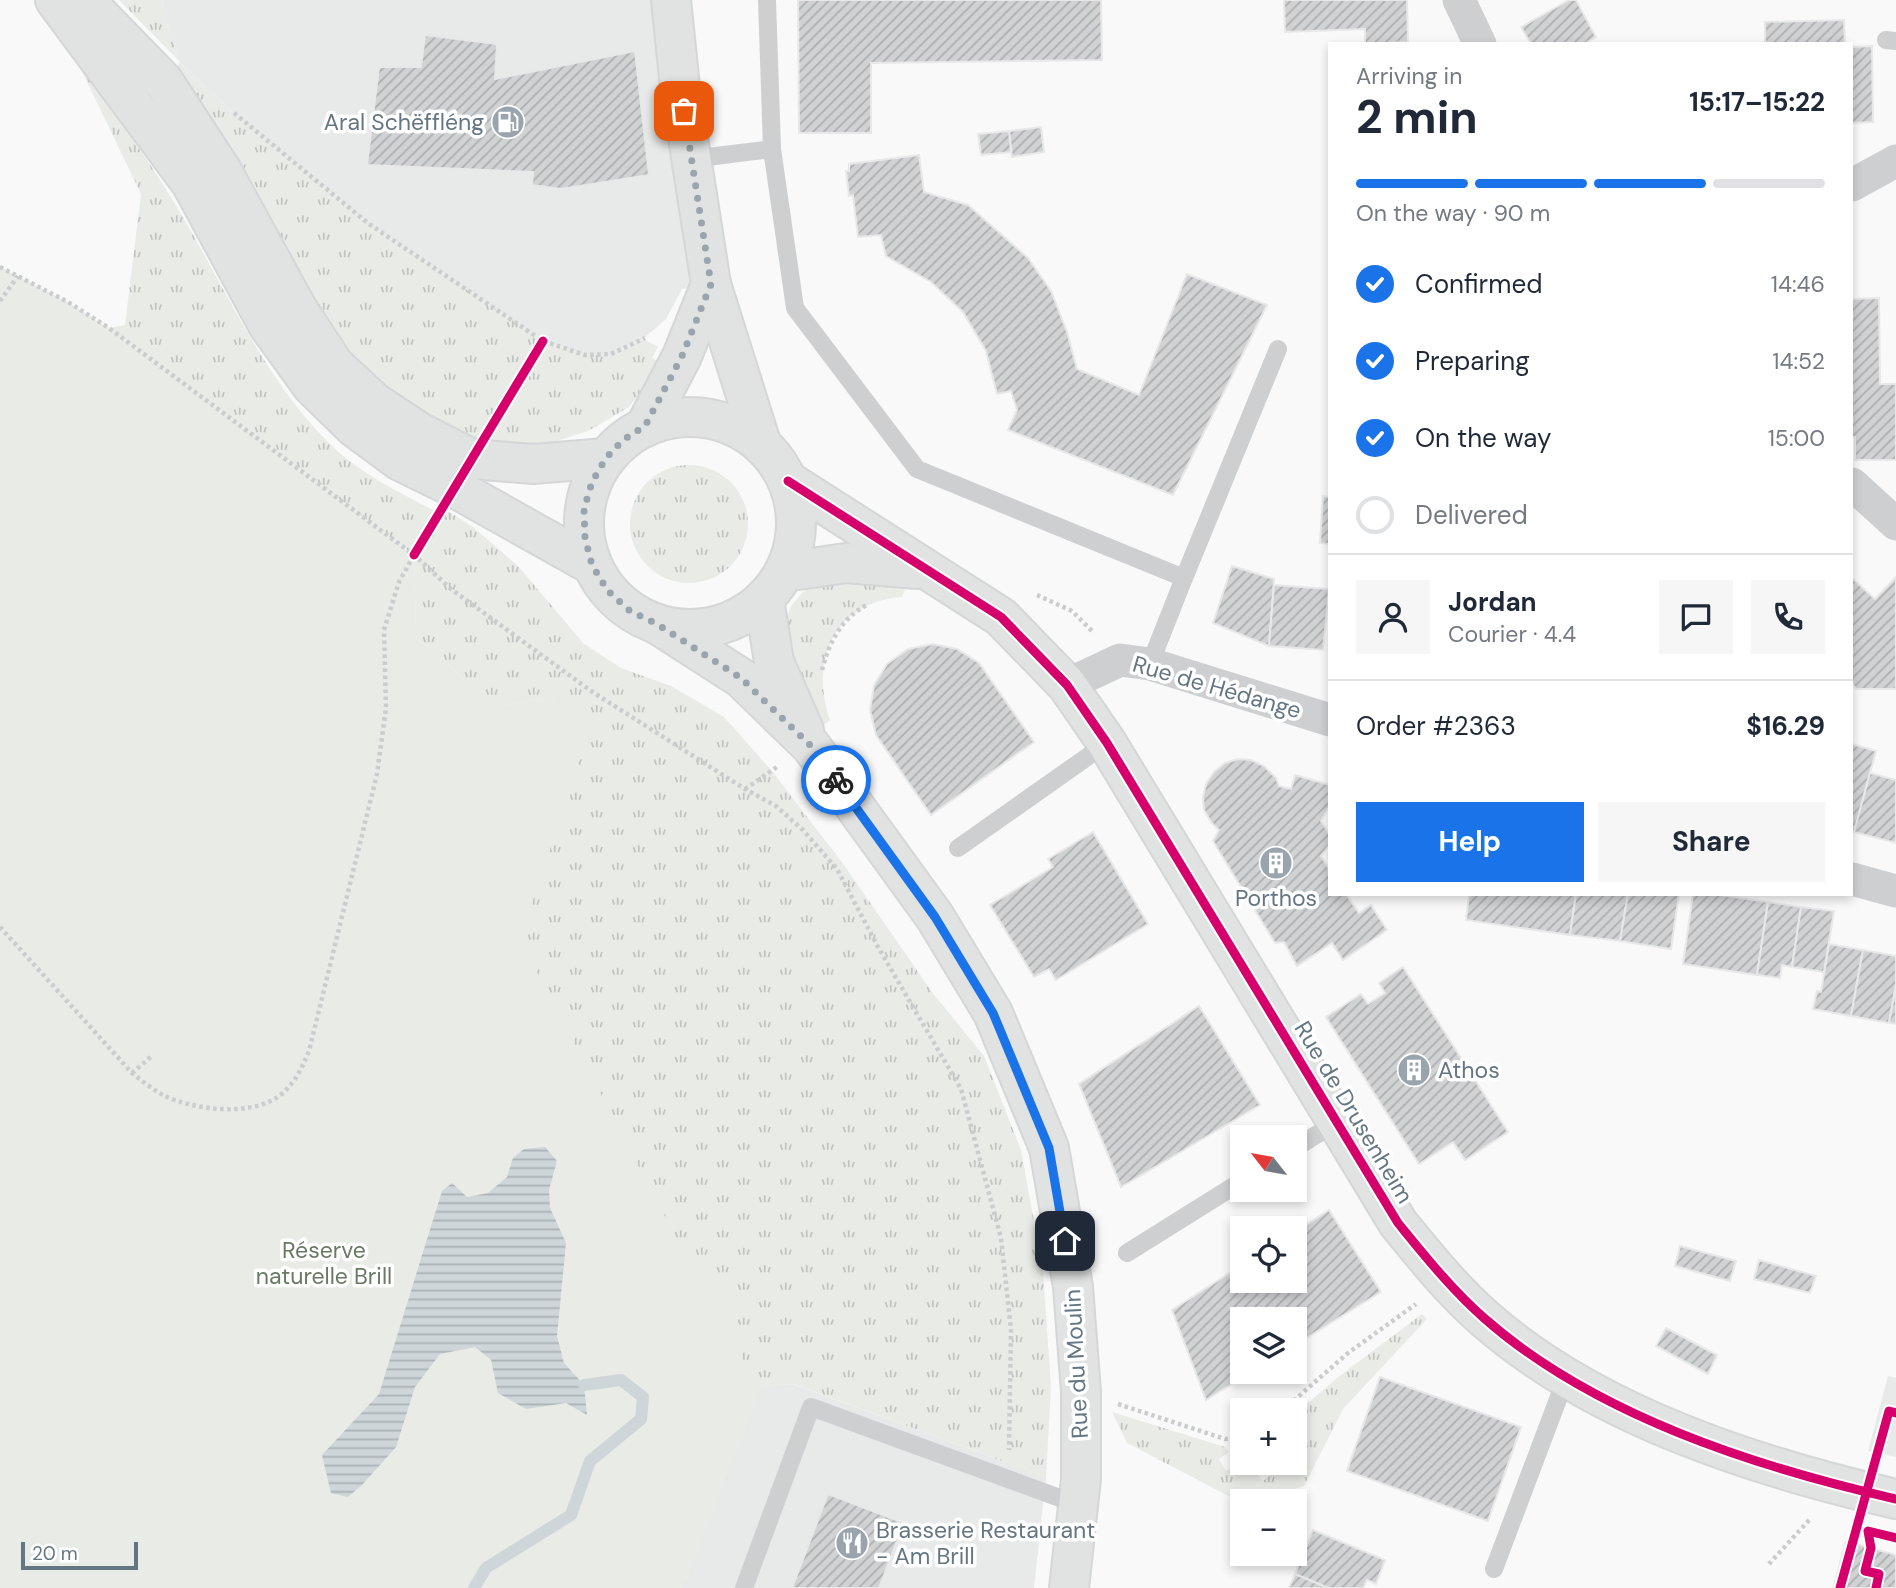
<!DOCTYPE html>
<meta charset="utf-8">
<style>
:root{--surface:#fff;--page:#f6f6f7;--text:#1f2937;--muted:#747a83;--line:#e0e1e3;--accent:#1a73e8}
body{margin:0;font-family:"DM Sans",sans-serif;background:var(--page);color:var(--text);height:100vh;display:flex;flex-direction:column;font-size:26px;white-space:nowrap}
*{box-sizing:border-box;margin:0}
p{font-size:23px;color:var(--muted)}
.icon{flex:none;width:38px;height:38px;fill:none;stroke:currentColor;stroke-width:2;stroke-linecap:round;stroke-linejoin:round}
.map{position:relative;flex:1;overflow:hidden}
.side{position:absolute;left:1328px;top:42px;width:525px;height:854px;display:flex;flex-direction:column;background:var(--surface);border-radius:0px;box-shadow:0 4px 10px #0003}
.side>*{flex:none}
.needle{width:46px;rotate:301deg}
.tools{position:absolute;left:1230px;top:1125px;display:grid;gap:14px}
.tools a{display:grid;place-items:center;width:77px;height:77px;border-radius:0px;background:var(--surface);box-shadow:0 4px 10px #0003;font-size:35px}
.scale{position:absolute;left:21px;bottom:18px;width:117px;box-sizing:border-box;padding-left:7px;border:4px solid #657683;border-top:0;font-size:19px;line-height:24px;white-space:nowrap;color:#657683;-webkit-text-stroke:5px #fff;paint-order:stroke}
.pin{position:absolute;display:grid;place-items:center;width:60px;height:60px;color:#fff;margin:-30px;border-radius:14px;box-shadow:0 4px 10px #0006}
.courier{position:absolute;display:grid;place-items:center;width:70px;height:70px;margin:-35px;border:5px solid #1a73e8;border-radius:50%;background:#fff;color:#222;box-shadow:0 2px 9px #0007}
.head em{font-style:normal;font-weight:700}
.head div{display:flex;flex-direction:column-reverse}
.head{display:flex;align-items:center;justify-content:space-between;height:119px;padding:0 28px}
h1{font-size:46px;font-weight:700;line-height:52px}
.bar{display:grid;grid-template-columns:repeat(4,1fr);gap:10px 7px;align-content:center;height:84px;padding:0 28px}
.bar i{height:9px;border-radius:5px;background:var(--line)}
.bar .current{background:var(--accent)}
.bar p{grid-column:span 4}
.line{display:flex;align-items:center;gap:18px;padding:0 28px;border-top:2px solid var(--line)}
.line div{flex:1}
.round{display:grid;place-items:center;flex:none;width:74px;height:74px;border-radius:0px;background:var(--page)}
ol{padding:0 28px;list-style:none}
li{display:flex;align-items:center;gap:21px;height:77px}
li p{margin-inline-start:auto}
li .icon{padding:7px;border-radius:50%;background:var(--accent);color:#fff;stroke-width:4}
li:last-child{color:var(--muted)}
li i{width:38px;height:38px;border:4px solid var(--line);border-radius:50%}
.button{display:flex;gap:14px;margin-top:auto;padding:14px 28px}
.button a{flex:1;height:80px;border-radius:0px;background:var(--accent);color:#fff;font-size:28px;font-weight:700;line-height:80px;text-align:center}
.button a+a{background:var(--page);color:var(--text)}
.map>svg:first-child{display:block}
</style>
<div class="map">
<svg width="1896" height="1588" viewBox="0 0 1896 1588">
<defs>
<pattern id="grass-tufts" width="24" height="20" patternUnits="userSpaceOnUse" patternTransform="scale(1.75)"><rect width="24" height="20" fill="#e8ebe6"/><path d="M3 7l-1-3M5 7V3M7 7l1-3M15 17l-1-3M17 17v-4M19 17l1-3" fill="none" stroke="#c0c3c0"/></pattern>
<pattern id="water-rules" width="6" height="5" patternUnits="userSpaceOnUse" patternTransform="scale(1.75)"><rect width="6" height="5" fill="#ced6d9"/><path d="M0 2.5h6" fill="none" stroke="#abb2b5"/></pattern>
<pattern id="building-hatch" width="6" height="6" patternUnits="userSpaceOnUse" patternTransform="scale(1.75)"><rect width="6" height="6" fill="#d0d2d3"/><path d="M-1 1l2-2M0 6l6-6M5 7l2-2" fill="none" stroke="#acafb1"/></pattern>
</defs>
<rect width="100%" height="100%" fill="#f9f9f9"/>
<g fill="#e8e9e9">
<polygon points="162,0 672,0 711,284 682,289 666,319 643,339 611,354 585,355 543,341 369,224 243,122 180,62 163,11"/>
<polygon points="1888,1376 1896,1378 1896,1457 1868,1451"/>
<polygon points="793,1384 1046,1477 1034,1588 683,1588 762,1386"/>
<polygon points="1845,1541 1896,1555 1896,1588 1832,1588"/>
</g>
<g fill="url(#grass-tufts)">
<polygon points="119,0 162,0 163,11 180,62 243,122 369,224 543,341 585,355 611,354 643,339 658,347 652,358 662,364 629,407 588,431 535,448 480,447 426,423 344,354 172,73 180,62"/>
<path d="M79 65C116 116 153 165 184 219 229 296 269 387 335 449 365 476 404 495 439 513L443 508 473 527 518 566 584 644 621 668 671 686 724 717 772 771 844 865 932 992 984 1056 1021 1150 1043 1271 1051 1388 1046 1477 794 1384 763 1386 683 1588H300L557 697 496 707 416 637 414 555 109 328 125 325 141 194Z"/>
<circle cx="689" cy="524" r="59"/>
<path d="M862 580 905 590 902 597C834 602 810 660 830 720L822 726 795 683 784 624 791 606 802 593 815 584Z"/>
<polygon points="1422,1314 1427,1319 1343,1409 1304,1486 1258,1501 1240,1502 1127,1443 1112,1412 1225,1447 1229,1452 1219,1459 1226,1471 1242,1461 1242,1463 1248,1463 1263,1481 1286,1463 1295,1463 1295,1414 1337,1378"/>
</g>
<polygon fill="#e8ebe6" points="0,267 68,302 109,328 414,555 416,637 496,707 557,697 592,721 520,940 680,1245 741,1296 734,1347 762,1386 683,1588 0,1588"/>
<polygon fill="url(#water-rules)" points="545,1147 557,1161 549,1190 550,1208 566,1243 557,1336 564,1363 584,1385 587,1415 566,1403 526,1409 498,1393 491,1360 475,1347 440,1354 415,1387 396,1447 362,1485 348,1497 331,1493 322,1455 379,1394 442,1191 452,1183 467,1197 488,1193 507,1177 513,1158 524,1149"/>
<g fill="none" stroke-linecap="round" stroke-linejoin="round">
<polyline stroke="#ced6d9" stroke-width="12" points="474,1588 486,1568 571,1515 590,1461 641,1419 643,1397 621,1380 584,1385"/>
</g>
<g fill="url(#building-hatch)" stroke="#e8e8e8" stroke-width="2">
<polygon points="798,0 1101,0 1102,60 871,63 871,133 799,133"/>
<polygon points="1284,0 1407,0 1408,42 1365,44 1365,29 1285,32"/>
<polygon points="1569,0 1576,0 1596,37 1584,44 1531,44 1521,27"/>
<polygon points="1844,20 1845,44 1765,44 1765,22"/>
<polygon points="425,35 497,44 495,79 635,51 649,175 561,189 532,185 533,172 367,165 379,67 421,67"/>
<polygon points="1872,46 1873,122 1852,123 1852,47"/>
<polygon points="1041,127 1044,152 1012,157 1009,131"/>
<polygon points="1009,131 1011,152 981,155 978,134"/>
<polygon points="919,155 924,192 968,205 1028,258 1051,291 1067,332 1077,369 1139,395 1187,274 1267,305 1173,495 1008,430 1017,410 1011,391 997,394 986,351 963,312 931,282 886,256 881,235 858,237 853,195 849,196 846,171 849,171 849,164"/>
<polygon points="1879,298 1880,384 1896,384 1896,460 1855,460 1855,437 1852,437 1852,299"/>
<polygon points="1323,496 1330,497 1330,544 1320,543"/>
<polygon points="1232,566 1274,579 1269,646 1213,623"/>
<polygon points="1896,577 1896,689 1856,689 1852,683 1852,578 1875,599"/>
<polygon points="1274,585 1329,589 1323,650 1269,646"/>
<polygon points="933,644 957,649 979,663 1034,742 931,815 876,735 870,710 874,685 887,664 908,649"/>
<polygon points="1852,744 1876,751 1854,832 1852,831"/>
<polygon points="1238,759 1251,760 1264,766 1276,778 1279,786 1291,789 1295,775 1330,785 1330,805 1321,821 1330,835 1330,844 1321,856 1330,870 1330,894 1346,894 1359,913 1371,905 1387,930 1343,960 1332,943 1297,966 1284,942 1275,943 1213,841 1219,830 1211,822 1204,810 1203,797 1206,784 1214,772 1225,763"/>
<polygon points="1870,773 1896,780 1896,843 1854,832"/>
<polygon points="1093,832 1148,924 1056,980 1049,969 1034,977 990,905 1053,867 1048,859"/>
<polygon points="1469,894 1576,894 1570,935 1466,920"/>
<polygon points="1576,894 1628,894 1620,941 1570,935"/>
<polygon points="1628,894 1679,894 1671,949 1620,941"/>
<polygon points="1693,894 1714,894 1768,902 1757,975 1683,964"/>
<polygon points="1768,902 1801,907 1792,967 1782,965 1780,978 1757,975"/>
<polygon points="1801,907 1834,911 1824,972 1792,967"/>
<polygon points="1829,944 1863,950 1851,1016 1813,1009 1817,991 1821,992"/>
<polygon points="1863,950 1896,956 1896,985 1889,1023 1851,1016"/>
<polygon points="1403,967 1508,1132 1465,1160 1453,1142 1419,1164 1326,1017 1361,994 1368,1004 1385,993 1379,983"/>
<polygon points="1896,985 1896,1024 1889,1023"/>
<polygon points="1199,1006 1260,1105 1121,1187 1079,1084"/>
<polygon points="1329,1210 1381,1292 1295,1345 1295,1320 1242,1320 1242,1372 1251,1372 1206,1400 1172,1310 1242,1265 1242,1281 1295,1281 1295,1232"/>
<polygon points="1680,1246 1736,1261 1730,1281 1675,1266"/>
<polygon points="1759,1260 1816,1276 1810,1293 1754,1279"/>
<polygon points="1666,1328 1717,1355 1708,1374 1656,1346"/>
<polygon points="1380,1377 1521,1427 1488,1521 1347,1471"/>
<polygon points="828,1494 904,1523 879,1588 792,1588"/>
<polygon points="1313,1530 1385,1560 1376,1584 1367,1580 1363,1588 1328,1588 1295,1574"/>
<polygon points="1857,1544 1896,1555 1896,1588 1845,1588"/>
<polygon points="1295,1574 1328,1588 1289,1588"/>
</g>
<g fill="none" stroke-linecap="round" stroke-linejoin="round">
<defs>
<g id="secondary">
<polyline points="55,0 191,183 268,325 312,386 354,427 400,461 455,488 592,565"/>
<polyline points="80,0 98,14 164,82 222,171 298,310 335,366 374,402 421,433 472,459 533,464 606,458"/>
<polyline points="671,0 680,87 711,284 761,443"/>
<circle cx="690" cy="523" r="106"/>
<polyline points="645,427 682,356 711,284"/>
<path d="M788 481 1001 617 1067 685 1107 743 1398 1223C1425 1256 1452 1290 1484 1318 1594 1415 1756 1467 1896 1499"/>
<polyline points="784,572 846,563 917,569"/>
<polyline points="764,599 774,662 804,730"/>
<polyline points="657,624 741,678 811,746 935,917 993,1013 1049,1148 1073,1287 1081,1392 1081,1479 1069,1588"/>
</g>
</defs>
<use href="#secondary" stroke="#d5d6d7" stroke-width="42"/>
<g stroke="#cbcccd" stroke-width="4.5" stroke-dasharray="3.5 3.5" stroke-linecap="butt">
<polyline points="234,113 369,224 543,341 585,355 611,354 645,338"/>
<polyline points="0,267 68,302 109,328 414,555 451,589 591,691 745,789 776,806 803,830 837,869 878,947 961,1089 1001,1238 1011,1330 1009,1450"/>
<polyline points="0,301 18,276"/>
<polyline points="1037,595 1072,611 1093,632"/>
<path d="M822 670C829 643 841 618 867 605"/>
<polyline points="745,789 777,767"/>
<path d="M0 927 132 1073C142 1081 152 1089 163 1095 193 1110 251 1117 279 1096 294 1085 302 1068 309 1051L377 774 386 708 384 630 399 582 414 555"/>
<polyline points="132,1073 153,1055"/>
<polyline points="1118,1404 1225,1439 1242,1437"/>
<polyline points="1283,1410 1348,1353 1416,1304"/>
<polyline points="1769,1564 1811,1518"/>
</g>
<g stroke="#cecfd0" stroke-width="18">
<polyline points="767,0 772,149 795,308 917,469 1184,578 1150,664"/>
<polyline points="1886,40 1896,41"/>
<polyline points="691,159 772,149"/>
<polyline points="1184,578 1278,349"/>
<polyline points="958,848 1107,743"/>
<polyline points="1295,1148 1337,1122"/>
<polyline points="1127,1253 1242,1181"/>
<polyline points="1494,1569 1566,1378"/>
<polyline points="744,1588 811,1407 1079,1505"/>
</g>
<g stroke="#cecfd0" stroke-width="33">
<polyline points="1459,0 1480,44"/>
<polyline points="1852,185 1896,161"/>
<polyline points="1852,484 1896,524"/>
<polyline points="1067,685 1120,660 1150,664 1330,720"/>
<polyline points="1852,879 1896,891"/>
</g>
<use href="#secondary" stroke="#e1e2e2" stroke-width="38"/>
<defs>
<g id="cycleway">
<path d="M788 481 1001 617 1067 685 1107 743 1398 1223C1425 1256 1452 1290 1484 1318 1594 1415 1756 1467 1896 1499"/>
<polyline points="414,555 543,341"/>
<polyline points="1840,1588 1889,1411 1896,1413"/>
<polyline points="1876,1588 1879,1574 1865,1571 1871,1548 1868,1531 1896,1538"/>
</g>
</defs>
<use href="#cycleway" stroke="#fff" stroke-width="13"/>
<use href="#cycleway" stroke="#d6006c" stroke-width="9"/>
</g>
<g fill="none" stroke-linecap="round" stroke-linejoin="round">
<polyline stroke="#99a4ac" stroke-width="7" stroke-dasharray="0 12.6" points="684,111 711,284 682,356 645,426 623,440 606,458 592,482 584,509 585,538 592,565 608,591 630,611 657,624 741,678 811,746 836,780"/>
<polyline stroke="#1a73e8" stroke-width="9" points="836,780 935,917 993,1013 1049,1148 1065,1241"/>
</g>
<defs>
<symbol id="fuel-disc" viewBox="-11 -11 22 22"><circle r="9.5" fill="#99a4ac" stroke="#fff"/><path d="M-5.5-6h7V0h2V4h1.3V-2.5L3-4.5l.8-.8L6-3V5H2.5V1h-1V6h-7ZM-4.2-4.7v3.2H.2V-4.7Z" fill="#fff"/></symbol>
<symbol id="building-disc" viewBox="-11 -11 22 22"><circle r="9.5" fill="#99a4ac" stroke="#fff"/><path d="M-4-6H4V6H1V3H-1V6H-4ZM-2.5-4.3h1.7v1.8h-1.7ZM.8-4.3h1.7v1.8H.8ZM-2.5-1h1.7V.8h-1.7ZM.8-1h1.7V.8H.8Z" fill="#fff"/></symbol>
<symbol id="restaurant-disc" viewBox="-11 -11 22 22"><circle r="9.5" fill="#99a4ac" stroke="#fff"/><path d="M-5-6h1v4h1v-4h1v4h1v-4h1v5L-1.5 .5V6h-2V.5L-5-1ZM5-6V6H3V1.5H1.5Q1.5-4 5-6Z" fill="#fff"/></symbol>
</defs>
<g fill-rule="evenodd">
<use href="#fuel-disc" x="489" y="103" width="38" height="38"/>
<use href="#building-disc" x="1257" y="844" width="38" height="38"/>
<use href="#building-disc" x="1395" y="1051" width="38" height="38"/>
<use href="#restaurant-disc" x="833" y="1524" width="38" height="38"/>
</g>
<g text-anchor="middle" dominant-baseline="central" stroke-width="7" stroke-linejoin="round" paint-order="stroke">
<g font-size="23" fill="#657683" stroke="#fff" text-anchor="start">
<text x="484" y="122" text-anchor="end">Aral Schëffléng</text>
<text x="1276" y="898" text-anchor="middle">Porthos</text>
<text x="1438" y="1070">Athos</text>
<text x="876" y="1530">Brasserie Restaurant<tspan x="876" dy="26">- Am Brill</tspan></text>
</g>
<g font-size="23" fill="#657683" stroke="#fff">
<text transform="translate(1217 687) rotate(16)">Rue de Hédange</text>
<text transform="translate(1354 1112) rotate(59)">Rue de Drusenheim</text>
<text transform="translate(1076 1364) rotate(-93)">Rue du Moulin</text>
</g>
<g font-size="23" fill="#687a64" stroke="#fff">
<text x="324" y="1250">Réserve<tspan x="324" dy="26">naturelle Brill</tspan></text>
</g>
</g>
</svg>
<div class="tools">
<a><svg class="needle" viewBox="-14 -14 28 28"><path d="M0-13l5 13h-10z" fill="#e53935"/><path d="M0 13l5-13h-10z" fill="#747a83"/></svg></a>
<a><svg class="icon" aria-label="locate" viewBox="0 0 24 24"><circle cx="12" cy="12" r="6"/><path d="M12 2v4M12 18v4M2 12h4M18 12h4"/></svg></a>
<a><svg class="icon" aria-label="layers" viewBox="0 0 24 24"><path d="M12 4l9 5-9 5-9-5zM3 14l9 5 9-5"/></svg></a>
<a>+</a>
<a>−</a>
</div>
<div class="scale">20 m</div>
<div class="pin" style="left:684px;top:111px;background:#ea580c"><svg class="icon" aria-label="bag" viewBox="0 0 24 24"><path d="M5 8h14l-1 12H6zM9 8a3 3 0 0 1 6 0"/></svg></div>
<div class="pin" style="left:1065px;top:1241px;background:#1f2937"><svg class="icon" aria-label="home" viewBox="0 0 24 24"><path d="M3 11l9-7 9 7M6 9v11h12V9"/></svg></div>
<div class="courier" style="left:836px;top:780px"><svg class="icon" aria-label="bike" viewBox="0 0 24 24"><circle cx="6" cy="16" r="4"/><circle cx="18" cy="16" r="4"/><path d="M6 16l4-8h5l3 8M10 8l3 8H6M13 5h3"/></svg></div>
<section class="side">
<div class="head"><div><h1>2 min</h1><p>Arriving in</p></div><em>15:17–15:22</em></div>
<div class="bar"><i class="current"></i><i class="current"></i><i class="current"></i><i></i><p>On the way · 90 m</p></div>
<ol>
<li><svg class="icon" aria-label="check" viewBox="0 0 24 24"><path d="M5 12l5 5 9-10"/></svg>Confirmed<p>14:46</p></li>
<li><svg class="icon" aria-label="check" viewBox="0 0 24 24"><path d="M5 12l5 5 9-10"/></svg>Preparing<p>14:52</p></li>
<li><svg class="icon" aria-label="check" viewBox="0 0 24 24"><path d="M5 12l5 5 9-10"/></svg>On the way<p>15:00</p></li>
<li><i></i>Delivered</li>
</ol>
<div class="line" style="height:126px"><a class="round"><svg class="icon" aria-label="person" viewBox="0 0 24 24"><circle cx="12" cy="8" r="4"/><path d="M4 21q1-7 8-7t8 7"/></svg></a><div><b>Jordan</b><p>Courier · 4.4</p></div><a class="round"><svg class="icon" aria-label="chat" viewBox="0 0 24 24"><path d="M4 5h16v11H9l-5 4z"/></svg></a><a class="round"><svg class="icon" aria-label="phone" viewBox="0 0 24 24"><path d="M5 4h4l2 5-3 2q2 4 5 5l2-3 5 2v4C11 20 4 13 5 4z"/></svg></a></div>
<div class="line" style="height:91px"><div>Order #2363</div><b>$16.29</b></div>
<div class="button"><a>Help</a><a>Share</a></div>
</section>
</div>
